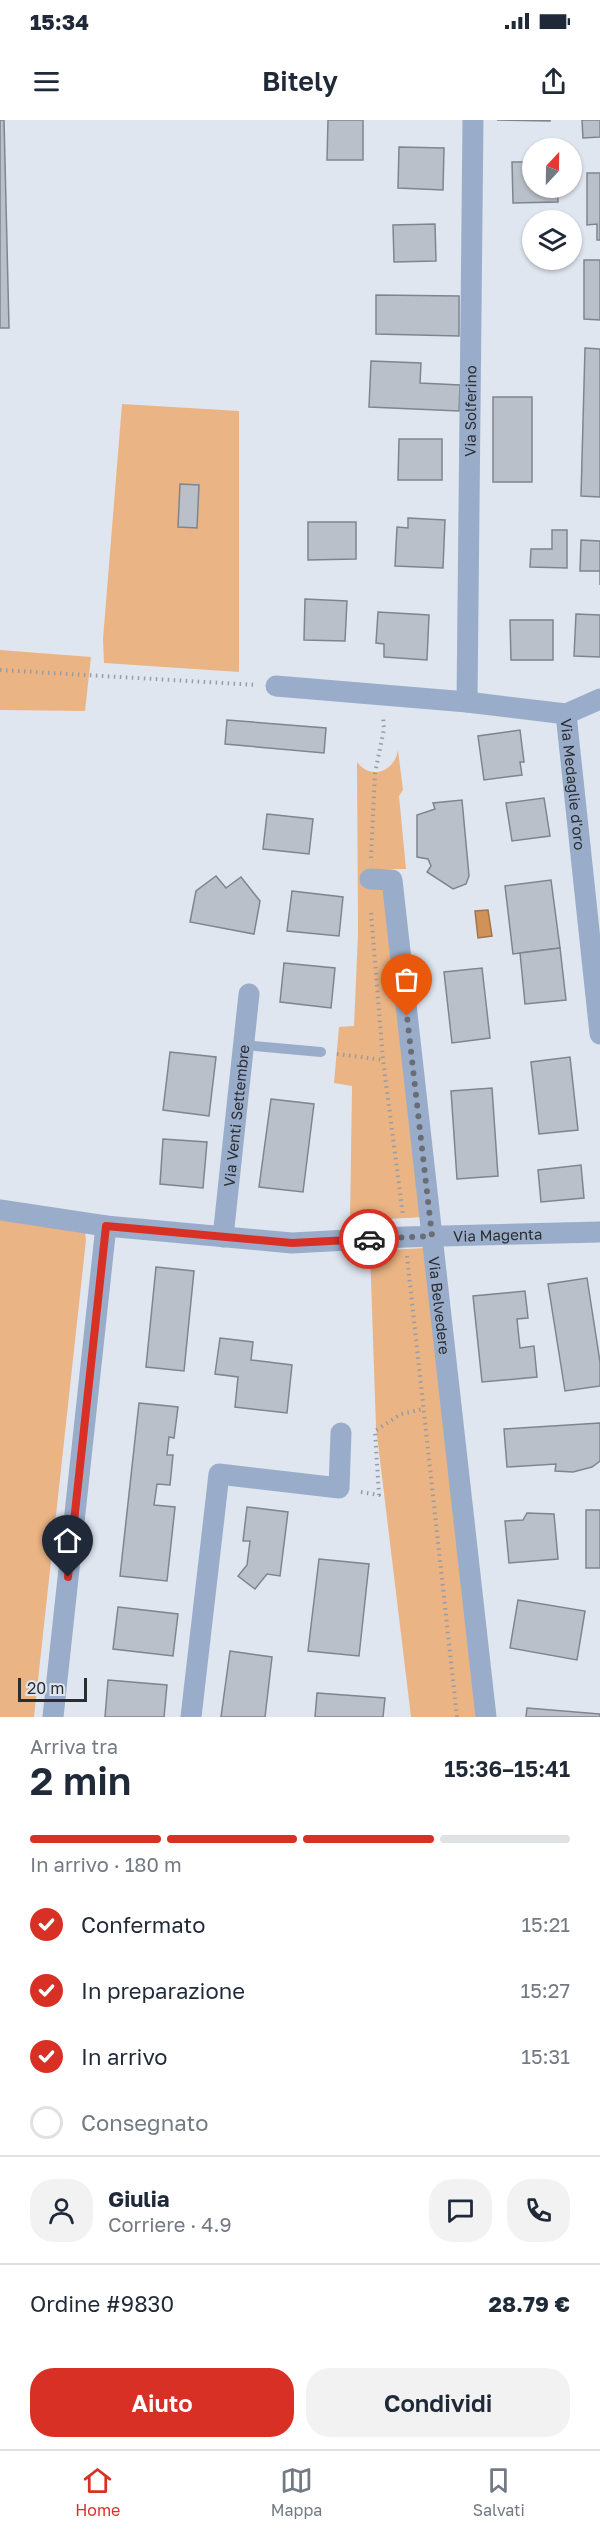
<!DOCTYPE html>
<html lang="it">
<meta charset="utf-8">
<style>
:root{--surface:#fff;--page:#f2f2f3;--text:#1f2937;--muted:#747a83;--line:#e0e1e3;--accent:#d93025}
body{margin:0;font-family:"Golos Text",sans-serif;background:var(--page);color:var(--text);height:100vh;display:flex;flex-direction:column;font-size:22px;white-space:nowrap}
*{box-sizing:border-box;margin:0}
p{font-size:20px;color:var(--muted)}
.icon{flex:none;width:33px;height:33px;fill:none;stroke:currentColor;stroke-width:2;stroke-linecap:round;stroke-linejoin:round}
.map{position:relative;height:1597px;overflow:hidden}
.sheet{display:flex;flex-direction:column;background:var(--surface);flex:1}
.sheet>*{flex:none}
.needle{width:39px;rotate:22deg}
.buttons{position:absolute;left:522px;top:18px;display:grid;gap:12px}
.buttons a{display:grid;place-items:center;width:60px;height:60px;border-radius:50%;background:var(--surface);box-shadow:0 2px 4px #0004;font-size:30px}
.scale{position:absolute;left:18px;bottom:15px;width:69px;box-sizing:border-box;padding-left:6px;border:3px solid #2b2d31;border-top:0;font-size:16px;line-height:21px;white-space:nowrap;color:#2b2d31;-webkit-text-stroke:4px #e0e6f0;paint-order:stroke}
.pin{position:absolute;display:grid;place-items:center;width:51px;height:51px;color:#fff;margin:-62px -26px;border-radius:50% 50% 50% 0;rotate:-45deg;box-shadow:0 0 6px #0007}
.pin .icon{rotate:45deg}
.courier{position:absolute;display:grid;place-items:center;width:60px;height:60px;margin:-30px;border:4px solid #d93025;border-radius:50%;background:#fff;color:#222;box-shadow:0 2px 8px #0007}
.headline em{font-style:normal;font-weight:600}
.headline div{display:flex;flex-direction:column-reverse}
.headline{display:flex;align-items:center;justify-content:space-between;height:102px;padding:0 30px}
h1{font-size:39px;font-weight:600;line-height:45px}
.bar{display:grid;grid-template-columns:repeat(4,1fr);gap:9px 6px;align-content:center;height:72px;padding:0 30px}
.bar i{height:8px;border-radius:4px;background:var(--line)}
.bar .current{background:var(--accent)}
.bar p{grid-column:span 4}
.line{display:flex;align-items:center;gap:15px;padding:0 30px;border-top:2px solid var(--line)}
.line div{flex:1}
.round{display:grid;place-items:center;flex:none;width:63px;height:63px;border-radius:24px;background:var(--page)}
ol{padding:0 30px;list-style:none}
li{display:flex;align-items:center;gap:18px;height:66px}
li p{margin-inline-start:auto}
li .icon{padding:6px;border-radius:50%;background:var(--accent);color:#fff;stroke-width:4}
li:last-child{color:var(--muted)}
li i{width:33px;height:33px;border:3px solid var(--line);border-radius:50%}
.primary-button{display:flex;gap:12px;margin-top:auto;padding:12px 30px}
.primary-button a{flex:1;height:69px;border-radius:24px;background:var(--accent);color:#fff;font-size:24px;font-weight:600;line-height:69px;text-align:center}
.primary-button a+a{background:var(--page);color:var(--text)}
.status{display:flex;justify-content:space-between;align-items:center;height:42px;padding:0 30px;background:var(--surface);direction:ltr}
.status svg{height:16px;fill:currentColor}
header{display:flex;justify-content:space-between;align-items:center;height:78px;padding:0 30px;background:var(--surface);font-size:27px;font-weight:600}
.menu{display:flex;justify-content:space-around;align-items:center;height:84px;border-top:2px solid var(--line);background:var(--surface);font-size:16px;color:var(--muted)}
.menu a{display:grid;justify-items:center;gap:3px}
.menu .current{color:var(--accent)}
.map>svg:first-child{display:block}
</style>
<div class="status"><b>15:34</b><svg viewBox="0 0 49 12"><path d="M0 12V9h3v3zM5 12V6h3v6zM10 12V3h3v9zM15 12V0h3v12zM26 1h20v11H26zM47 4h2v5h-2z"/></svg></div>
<header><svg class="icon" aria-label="menu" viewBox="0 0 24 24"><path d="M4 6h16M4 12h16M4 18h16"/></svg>Bitely<svg class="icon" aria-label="share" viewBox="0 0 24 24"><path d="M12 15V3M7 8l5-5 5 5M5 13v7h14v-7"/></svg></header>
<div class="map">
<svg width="600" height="1597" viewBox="0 0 600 1597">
<rect width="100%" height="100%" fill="#e0e6f0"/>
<g fill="#ebb484">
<polygon points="122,284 239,291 239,552 104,543 103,519"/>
<polygon points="0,530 91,537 85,591 0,590"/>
<path d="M398 630 403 670 399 676 406 749H386L424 1097 350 1101 352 966 334 963 339 907 354 906 358 814 357 642C371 661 395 651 398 630Z"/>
<polygon points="0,1097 85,1112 86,1120 34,1597 0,1597"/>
<polygon points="425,1128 481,1597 411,1597 376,1307 370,1131"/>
</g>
<polygon fill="#d19258" stroke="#9f744c" stroke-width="1.5" points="488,790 492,816 478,818 475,791"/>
<g fill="#bac0ca" stroke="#7f858e" stroke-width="1.5">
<polygon points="0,0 4,0 9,208 0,208"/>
<polygon points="328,0 363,0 363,40 327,40"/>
<polygon points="497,0 550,0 550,1"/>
<polygon points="582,0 600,0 600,17 583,18"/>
<polygon points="399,27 444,28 443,70 398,68"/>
<polygon points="512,42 532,42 532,68 557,68 558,82 513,83"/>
<polygon points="587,53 600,53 600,120 597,120 597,104 587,105"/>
<polygon points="435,104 436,141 394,142 393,105"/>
<polygon points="584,140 600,140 600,200 584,199"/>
<polygon points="376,175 459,176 459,216 376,214"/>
<polygon points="585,228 600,229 600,377 581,376"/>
<polygon points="371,241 421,243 420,263 460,265 459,291 369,287"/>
<rect x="493" y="277" width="39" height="85"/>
<polygon points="399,319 442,319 442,360 398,360"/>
<polygon points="180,364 199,365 197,408 178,407"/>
<polygon points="408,398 445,400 443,448 395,446 397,407 408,408"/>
<polygon points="308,402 356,402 356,439 308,440"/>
<polygon points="552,410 567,410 567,448 530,447 531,429 552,429"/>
<polygon points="581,420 600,421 600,465 600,451 580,451"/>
<polygon points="305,479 347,481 345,521 304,520"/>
<polygon points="378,492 429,495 427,540 384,537 384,524 376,523"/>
<polygon points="576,494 600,495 600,537 574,536"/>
<polygon points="510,500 553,500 553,540 511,540"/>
<polygon points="227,600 326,608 324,633 225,624"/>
<polygon points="520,610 524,642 520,642 522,655 484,660 478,616"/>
<polygon points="544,678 550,716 512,721 506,683"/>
<polygon points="462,680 469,756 466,764 453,769 427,752 431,746 428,739 417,737 417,695 435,689 433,683"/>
<polygon points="267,694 313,699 309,734 263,729"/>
<polygon points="216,756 226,768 241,757 260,781 254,814 190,802 196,771"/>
<polygon points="551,760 560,828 513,834 505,766"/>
<polygon points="292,771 343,777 339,816 287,811"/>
<polygon points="560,828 566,880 525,884 520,833"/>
<polygon points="284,843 335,848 331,888 280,882"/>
<polygon points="482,848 490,918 452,923 444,852"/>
<polygon points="170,932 216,937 209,996 163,990"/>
<polygon points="570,937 578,1010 539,1014 531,942"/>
<polygon points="492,968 498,1056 457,1059 451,971"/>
<polygon points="271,979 314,984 303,1072 259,1067"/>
<polygon points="163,1019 207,1022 203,1068 160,1064"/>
<polygon points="581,1045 584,1078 541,1082 538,1050"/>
<polygon points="156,1147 194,1151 184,1251 146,1247"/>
<polygon points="587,1158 600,1242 600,1266 565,1271 548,1164"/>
<polygon points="525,1171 528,1198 517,1199 520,1228 534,1226 537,1257 482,1262 473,1176"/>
<polygon points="220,1218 253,1222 251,1240 292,1245 287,1293 235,1287 238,1257 215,1254"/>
<polygon points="139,1283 178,1287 174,1318 169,1317 167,1335 173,1335 170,1365 157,1364 154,1385 175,1387 167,1461 120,1456"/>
<polygon points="600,1303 600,1341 592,1347 573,1352 555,1351 556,1344 507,1347 504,1309"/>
<polygon points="247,1387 288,1392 280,1456 267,1454 255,1469 238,1456 247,1445 250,1421 243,1421"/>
<rect x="586" y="1390" width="14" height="58"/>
<polygon points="527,1393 554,1394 558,1439 509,1443 505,1401 523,1400"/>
<polygon points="319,1439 369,1444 359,1536 308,1531"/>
<polygon points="518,1480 585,1491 577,1540 510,1528"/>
<polygon points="118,1487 178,1494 173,1536 113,1529"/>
<polygon points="230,1531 272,1537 265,1597 221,1597"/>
<polygon points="108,1560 167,1565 164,1597 105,1597"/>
<polygon points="317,1573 385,1578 383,1597 315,1597"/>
<polygon points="527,1588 600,1594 600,1597 526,1597"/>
</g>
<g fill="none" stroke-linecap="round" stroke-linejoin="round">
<g stroke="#989ca4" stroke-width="4" stroke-dasharray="1.5 4.5" stroke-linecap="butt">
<polyline points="0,550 257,565"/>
<polyline points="371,738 375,653 384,609 383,596"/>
<polyline points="371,793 383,940 403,1096"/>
<polyline points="337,934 383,940"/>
<polyline points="407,1136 457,1597"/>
<polyline points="361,1372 379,1375 375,1311 401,1294 423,1289"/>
</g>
<polyline stroke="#99adcb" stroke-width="10" points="244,925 321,932"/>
<g stroke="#99adcb" stroke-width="21">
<path id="s1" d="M276 566 467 582 566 594 600 914"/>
<path id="s2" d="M467 582 473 0"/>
<polyline points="566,594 600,579"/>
<path id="s3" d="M370 759 392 760 486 1597"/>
<path id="s4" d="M0 1090 106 1106 292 1123 405 1117 600 1112"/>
<path id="s5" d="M223 1117 249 874"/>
<polyline points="53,1597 106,1106"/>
<polyline points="191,1597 219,1354 339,1368 341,1313"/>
</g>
</g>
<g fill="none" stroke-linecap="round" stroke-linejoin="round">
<polyline stroke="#6a6e74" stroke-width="6" stroke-dasharray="0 10.8" points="369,1119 432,1116 407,896"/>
<polyline stroke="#d93025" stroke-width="8" points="68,1457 106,1106 292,1123 369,1119"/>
</g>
<g text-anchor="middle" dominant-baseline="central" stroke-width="4.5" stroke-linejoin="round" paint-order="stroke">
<g font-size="15" fill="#2b2d31" stroke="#e0e6f0">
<text stroke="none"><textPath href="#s2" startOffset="291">Via Solferino</textPath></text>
<text stroke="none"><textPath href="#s1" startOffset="362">Via Medaglie d'oro</textPath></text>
<text stroke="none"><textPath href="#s5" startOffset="122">Via Venti Settembre</textPath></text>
<text stroke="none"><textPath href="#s4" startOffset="500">Via Magenta</textPath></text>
<text stroke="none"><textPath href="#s3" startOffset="450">Via Belvedere</textPath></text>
</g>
</g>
</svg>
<div class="buttons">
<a><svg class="needle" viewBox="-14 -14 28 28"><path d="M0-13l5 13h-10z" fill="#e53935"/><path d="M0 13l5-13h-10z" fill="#747a83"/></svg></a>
<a><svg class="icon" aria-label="layers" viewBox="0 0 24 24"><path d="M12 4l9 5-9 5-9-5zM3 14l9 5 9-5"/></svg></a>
</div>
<div class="scale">20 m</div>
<div class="pin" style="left:407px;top:896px;background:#ea580c"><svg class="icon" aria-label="bag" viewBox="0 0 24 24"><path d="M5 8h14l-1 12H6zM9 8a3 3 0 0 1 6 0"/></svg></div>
<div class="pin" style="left:68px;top:1457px;background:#1f2937"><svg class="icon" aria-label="home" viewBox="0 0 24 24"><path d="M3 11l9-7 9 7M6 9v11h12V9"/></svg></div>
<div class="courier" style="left:369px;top:1119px"><svg class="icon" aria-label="car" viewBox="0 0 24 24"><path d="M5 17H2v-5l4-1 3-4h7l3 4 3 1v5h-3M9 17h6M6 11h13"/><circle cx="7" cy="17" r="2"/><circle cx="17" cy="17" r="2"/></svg></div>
</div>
<section class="sheet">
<div class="headline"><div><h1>2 min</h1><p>Arriva tra</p></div><em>15:36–15:41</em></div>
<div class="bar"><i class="current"></i><i class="current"></i><i class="current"></i><i></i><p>In arrivo · 180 m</p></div>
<ol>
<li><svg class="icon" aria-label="check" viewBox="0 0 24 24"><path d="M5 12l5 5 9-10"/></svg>Confermato<p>15:21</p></li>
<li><svg class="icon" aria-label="check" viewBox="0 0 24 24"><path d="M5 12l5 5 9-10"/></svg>In preparazione<p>15:27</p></li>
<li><svg class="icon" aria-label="check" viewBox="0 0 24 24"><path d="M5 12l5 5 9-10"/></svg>In arrivo<p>15:31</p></li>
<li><i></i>Consegnato</li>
</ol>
<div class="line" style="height:108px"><a class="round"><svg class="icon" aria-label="person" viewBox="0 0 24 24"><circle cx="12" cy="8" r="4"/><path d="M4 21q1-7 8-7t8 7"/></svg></a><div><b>Giulia</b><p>Corriere · 4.9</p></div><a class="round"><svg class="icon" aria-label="chat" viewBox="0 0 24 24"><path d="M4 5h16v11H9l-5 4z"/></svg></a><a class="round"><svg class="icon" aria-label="phone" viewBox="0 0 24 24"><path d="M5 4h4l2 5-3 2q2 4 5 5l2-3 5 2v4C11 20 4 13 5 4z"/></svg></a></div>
<div class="line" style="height:78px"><div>Ordine #9830</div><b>28.79 €</b></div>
<div class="primary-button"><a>Aiuto</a><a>Condividi</a></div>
</section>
<nav class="menu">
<a class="current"><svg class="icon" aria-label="home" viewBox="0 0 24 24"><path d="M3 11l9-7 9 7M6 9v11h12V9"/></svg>Home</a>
<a><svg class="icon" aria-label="map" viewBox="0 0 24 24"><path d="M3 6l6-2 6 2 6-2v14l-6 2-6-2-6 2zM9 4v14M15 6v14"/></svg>Mappa</a>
<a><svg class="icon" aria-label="saved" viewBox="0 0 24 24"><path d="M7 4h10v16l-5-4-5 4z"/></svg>Salvati</a>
</nav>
